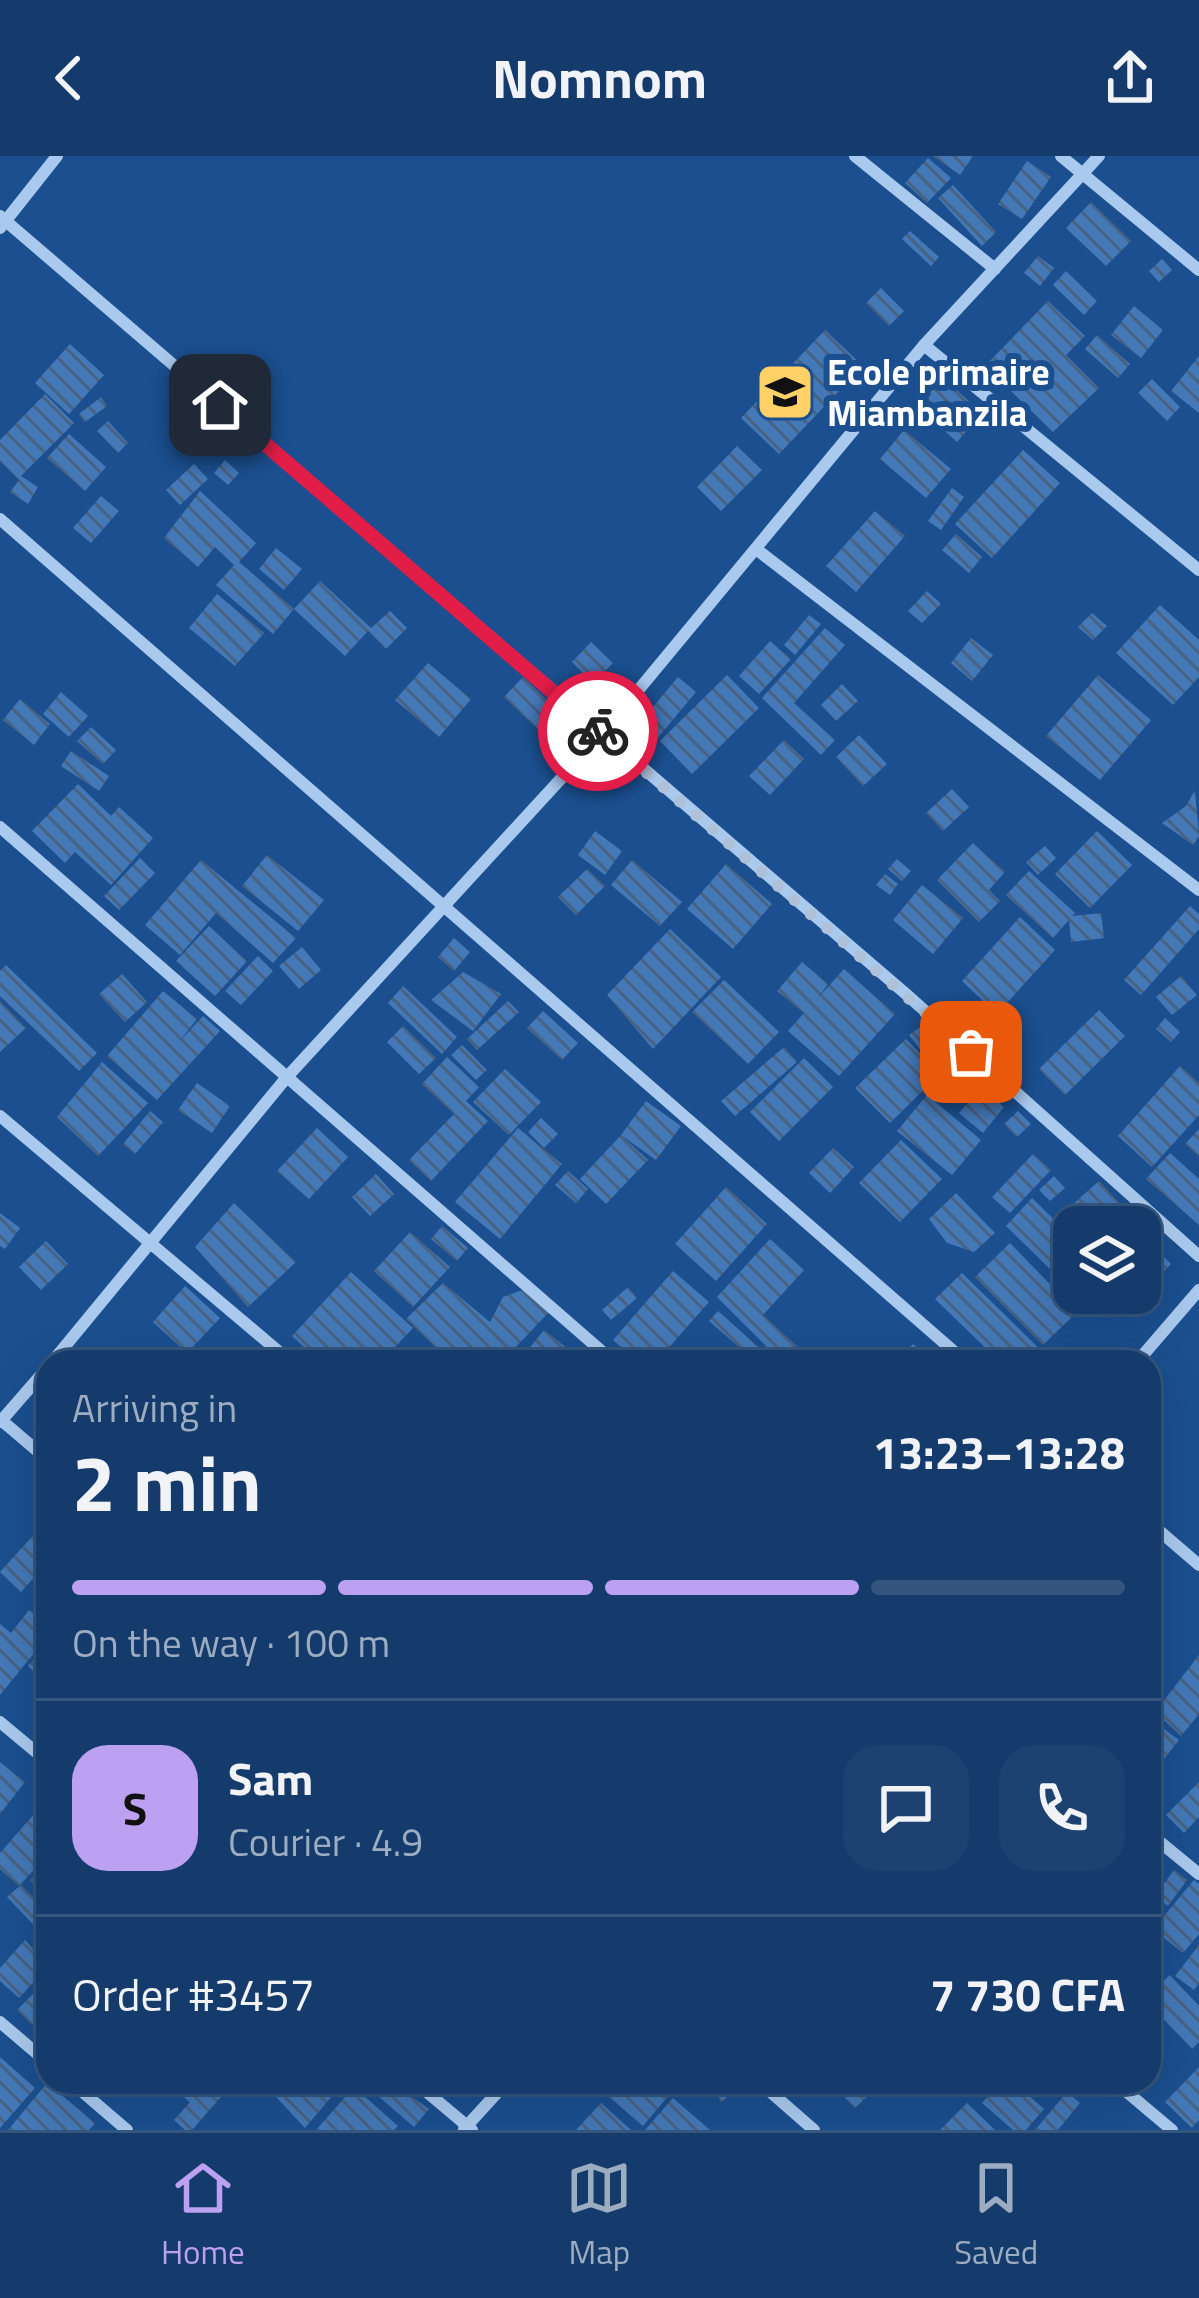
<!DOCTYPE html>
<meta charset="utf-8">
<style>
:root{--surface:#143b6b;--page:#1d4271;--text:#f1f3f6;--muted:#9dadc1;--line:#33557e;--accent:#bca0f2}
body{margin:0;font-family:"Titillium Web",sans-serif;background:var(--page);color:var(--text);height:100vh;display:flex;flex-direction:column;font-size:45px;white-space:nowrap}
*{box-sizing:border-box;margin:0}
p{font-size:39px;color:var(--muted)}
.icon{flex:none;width:66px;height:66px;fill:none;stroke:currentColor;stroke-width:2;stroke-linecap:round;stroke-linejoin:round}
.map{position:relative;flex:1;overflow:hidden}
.drawer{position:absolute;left:36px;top:1194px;width:1125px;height:744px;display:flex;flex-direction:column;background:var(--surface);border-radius:36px;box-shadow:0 12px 48px #0002,0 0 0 3px var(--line)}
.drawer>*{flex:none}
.fabs{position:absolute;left:1053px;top:1050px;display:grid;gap:24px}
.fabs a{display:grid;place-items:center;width:108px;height:108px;border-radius:24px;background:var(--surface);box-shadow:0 12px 48px #0002,0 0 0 3px var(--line);font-size:60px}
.pin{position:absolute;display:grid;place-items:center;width:102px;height:102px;color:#fff;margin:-51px;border-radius:24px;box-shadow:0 6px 18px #0006}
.courier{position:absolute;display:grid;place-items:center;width:120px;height:120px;margin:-60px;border:9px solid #e11d48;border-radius:50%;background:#fff;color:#222;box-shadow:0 3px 15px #0007}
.headline em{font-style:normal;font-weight:700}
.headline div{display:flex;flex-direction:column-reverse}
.headline{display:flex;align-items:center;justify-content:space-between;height:204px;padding:0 36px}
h1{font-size:78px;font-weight:700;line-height:90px}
.bar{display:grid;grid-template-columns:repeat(4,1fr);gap:18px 12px;align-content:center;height:144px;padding:0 36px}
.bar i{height:15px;border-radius:9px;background:var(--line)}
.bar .selected{background:var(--accent)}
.bar p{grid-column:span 4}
.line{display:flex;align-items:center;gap:30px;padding:0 36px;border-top:3px solid var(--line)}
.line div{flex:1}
.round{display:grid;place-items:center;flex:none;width:126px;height:126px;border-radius:36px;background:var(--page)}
header{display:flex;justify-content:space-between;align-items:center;height:156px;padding:0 36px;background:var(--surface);font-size:54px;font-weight:700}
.dock{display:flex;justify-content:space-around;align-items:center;height:168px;border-top:3px solid var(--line);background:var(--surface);font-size:33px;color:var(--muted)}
.dock a{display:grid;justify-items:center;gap:6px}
.dock .selected{color:var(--accent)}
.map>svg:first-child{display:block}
</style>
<header><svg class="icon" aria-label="back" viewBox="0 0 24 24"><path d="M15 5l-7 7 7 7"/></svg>Nomnom<svg class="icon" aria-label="share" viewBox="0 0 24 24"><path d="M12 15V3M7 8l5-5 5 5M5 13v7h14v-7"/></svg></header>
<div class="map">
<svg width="1199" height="1974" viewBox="0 0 1199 1974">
<defs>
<pattern id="building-back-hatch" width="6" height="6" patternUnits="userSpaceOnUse" patternTransform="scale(3)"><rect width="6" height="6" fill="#4478b7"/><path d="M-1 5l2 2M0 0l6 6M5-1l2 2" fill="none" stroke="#486282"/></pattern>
</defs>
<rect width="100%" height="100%" fill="#1b4f8f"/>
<g fill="url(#building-back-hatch)">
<polygon points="933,0 973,0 960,19"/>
<polygon points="928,2 951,22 927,47 905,27"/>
<polygon points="1027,5 1051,21 1022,63 998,48"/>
<polygon points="953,29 996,76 982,90 938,42"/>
<polygon points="1091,46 1131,85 1106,110 1066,72"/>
<polygon points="910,75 939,101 931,110 902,83"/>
<polygon points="1038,100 1054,112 1040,130 1024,117"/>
<polygon points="1162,103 1172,114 1159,126 1149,115"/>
<polygon points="1066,115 1097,145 1084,159 1053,129"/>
<polygon points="881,132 904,155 889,170 866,147"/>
<polygon points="1048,145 1085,180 1066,199 1099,232 1053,276 985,210"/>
<polygon points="1134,150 1163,174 1141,202 1111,179"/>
<polygon points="825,174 863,210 779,298 741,262"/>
<polygon points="1097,179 1130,208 1118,222 1085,193"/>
<polygon points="70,188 104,219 69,258 35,227"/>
<polygon points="1199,200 1199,257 1171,235"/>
<polygon points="941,220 982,257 957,286 915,249"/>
<polygon points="1152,223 1180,251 1167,265 1138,237"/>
<polygon points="45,238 74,267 21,320 38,331 28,348 10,336 19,324 0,305 0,284"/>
<polygon points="101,241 107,250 85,266 79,258"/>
<polygon points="108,265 128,287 118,297 97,275"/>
<polygon points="904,274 951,313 926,342 880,303"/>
<polygon points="69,278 106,311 85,335 47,302"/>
<polygon points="737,290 762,314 721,355 697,331"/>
<polygon points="1023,294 1060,327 992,402 955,368"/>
<polygon points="225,304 239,317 228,329 214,317"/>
<polygon points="194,308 208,323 180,349 166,334"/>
<polygon points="952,332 964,341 941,374 928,365"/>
<polygon points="200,335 256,387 239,406 294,453 273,478 216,429 234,409 215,391 198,411 164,382"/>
<polygon points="101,340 119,355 91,387 73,372"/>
<polygon points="875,355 905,380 856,436 826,410"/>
<polygon points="956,378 982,401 969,417 942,394"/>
<polygon points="276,392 302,413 284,434 259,413"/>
<polygon points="320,425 371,472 390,455 407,472 386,493 368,475 345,500 294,453"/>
<polygon points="927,435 941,448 922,467 908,455"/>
<polygon points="217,438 264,477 235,510 189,472"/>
<polygon points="1160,449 1199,484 1199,521 1173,549 1116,497"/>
<polygon points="1092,457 1107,470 1093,484 1078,471"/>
<polygon points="809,459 821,468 795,499 784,489"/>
<polygon points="825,472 845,489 794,547 835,584 821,599 762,542"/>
<polygon points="971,482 993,499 972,525 951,507"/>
<polygon points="770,485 791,503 759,538 739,520"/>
<polygon points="591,486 613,507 593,527 572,506"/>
<polygon points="428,507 471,543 439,581 395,544"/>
<polygon points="727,519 759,552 692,618 660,585"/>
<polygon points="1098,519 1151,564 1100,624 1046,580"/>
<polygon points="523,521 564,561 545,580 504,541"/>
<polygon points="678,521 696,536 651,590 633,575"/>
<polygon points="842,528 858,545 836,565 821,549"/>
<polygon points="61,536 88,560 69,581 43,558"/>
<polygon points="20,543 50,568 34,589 3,564"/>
<polygon points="91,571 116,594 103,608 77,585"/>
<polygon points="859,579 887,608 863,630 836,601"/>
<polygon points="784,584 804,603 770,639 749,620"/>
<polygon points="71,595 109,620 99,635 61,610"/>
<polygon points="78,628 111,660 119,651 153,682 111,729 75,696 65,707 32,675"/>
<polygon points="952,633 969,651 943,675 926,657"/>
<polygon points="1195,634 1199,680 1193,689 1162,667 1186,650"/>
<polygon points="595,675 622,695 605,719 578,699"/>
<polygon points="1097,675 1132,709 1090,752 1055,718"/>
<polygon points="973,687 1005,716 989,734 1000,745 979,766 937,724"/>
<polygon points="1045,690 1056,702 1038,719 1026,706"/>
<polygon points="267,699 324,744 298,775 242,730"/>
<polygon points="140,702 155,717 119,754 104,740"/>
<polygon points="897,703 911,715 902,725 888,713"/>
<polygon points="201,704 296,782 273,807 216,757 180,799 145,769"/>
<polygon points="632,704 682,746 660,770 611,729"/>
<polygon points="726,708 772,748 733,793 687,753"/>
<polygon points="587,713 605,730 576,759 558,741"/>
<polygon points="1029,715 1075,757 1072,760 1101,757 1104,782 1071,786 1069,764 1053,782 1006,739"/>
<polygon points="885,718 898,728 890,739 876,729"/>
<polygon points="922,729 963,762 933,798 893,764"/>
<polygon points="1190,750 1199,758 1199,773 1141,839 1124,824"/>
<polygon points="1020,761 1055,794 997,858 962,825"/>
<polygon points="209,770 247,805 215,840 176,805"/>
<polygon points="670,773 721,821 653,893 607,839"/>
<polygon points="454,782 470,796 454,815 438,801"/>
<polygon points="302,791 321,814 299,833 279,810"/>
<polygon points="258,800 273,815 241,849 225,835"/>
<polygon points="802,806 828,828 818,842 844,813 895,858 839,920 788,875 804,857 777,835"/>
<polygon points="6,809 97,897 79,915 0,840 0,815"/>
<polygon points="463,816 501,838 473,875 431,844"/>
<polygon points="122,818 147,846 125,866 99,838"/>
<polygon points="1181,820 1197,839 1172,859 1156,841"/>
<polygon points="724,824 779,876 748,908 692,856"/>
<polygon points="403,830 457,881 442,898 388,847"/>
<polygon points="163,835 197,863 179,886 203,860 220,875 157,944 107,900"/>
<polygon points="0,845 26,872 0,896"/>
<polygon points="508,845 519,856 477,894 467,883"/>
<polygon points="1099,854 1125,880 1065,939 1039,913"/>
<polygon points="543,855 578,887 562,904 527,872"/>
<polygon points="1165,862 1180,876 1171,886 1156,873"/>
<polygon points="926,867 947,893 930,906 909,879"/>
<polygon points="403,870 436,902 419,918 387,886"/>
<polygon points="906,883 940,918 890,967 855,932"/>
<polygon points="462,889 487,914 476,924 451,899"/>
<polygon points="784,891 797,906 735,960 721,945"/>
<polygon points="447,901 479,931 466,945 488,965 431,1025 409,1004 454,958 422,928"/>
<polygon points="804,902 833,931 779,985 750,956"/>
<polygon points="962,905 979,922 954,948 936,931"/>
<polygon points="102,906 148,947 98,1000 57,961"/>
<polygon points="1180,910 1199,927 1199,959 1152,1011 1118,980"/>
<polygon points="505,913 541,946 509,979 473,946"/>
<polygon points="197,927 230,950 212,977 178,954"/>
<polygon points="981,932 1004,951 983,977 959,957"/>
<polygon points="927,939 981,984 952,1019 897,975"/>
<polygon points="646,945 681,970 656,1004 621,979"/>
<polygon points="150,955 163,966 135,998 123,988"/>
<polygon points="1018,955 1031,968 1017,981 1004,968"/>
<polygon points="541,962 558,978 544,992 528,976"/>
<polygon points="317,972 348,1001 309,1043 277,1015"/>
<polygon points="518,972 562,1008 500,1083 455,1046"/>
<polygon points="1199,973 1199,1000 1185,988"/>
<polygon points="621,979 648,1004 606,1048 580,1023"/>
<polygon points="901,984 942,1023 900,1066 859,1027"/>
<polygon points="833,992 854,1011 830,1037 809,1017"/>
<polygon points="1170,997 1199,1023 1199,1069 1146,1023"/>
<polygon points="1033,998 1051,1014 1010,1057 992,1041"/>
<polygon points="568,1015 588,1033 576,1047 555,1029"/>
<polygon points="376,1018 394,1038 370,1060 352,1041"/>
<polygon points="1054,1020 1065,1032 1050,1045 1039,1034"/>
<polygon points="1099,1025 1125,1053 1104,1071 1079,1071 1064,1056"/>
<polygon points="726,1031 767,1068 716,1125 675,1088"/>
<polygon points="956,1037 995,1077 974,1096 947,1087 929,1063"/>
<polygon points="1032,1042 1074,1083 1074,1095 1053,1116 1006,1070"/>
<polygon points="234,1047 296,1106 248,1151 195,1091"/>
<polygon points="0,1057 20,1072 5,1093 0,1090"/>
<polygon points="442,1070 468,1092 457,1105 431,1083"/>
<polygon points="410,1076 450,1111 413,1151 374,1115"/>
<polygon points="770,1083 804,1114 763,1159 803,1196 794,1206 782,1206 717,1141"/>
<polygon points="46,1085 68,1108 41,1134 19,1111"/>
<polygon points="1010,1087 1077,1156 1043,1189 975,1121"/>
<polygon points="1160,1097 1171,1108 1160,1119 1149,1109"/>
<polygon points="673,1115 709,1146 656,1206 639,1206 613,1184"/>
<polygon points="351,1116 413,1172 381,1206 320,1206 292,1180"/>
<polygon points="962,1117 1053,1206 1000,1206 935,1143"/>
<polygon points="443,1127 490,1166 503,1141 528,1132 549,1156 502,1206 451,1206 406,1163"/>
<polygon points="185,1130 220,1162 187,1197 153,1166"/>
<polygon points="628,1131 637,1142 611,1164 602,1154"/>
<polygon points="1092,1137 1134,1137 1109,1162 1088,1141"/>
<polygon points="718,1155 765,1197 756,1206 709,1165"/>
<polygon points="544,1174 568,1193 557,1206 518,1206"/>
<polygon points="913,1188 934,1206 897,1206"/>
<polygon points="48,1363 48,1406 21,1436 0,1416"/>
<polygon points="48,1426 48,1457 33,1443"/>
<polygon points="29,1454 48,1469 48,1480 0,1539 0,1468 11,1477"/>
<polygon points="48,1489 48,1529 28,1510"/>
<polygon points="1199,1499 1199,1558 1181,1580 1155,1556"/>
<polygon points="1152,1564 1179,1584 1149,1622 1149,1567"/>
<polygon points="0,1606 25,1626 0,1658"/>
<polygon points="1199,1626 1199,1661 1184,1677 1166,1659"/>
<polygon points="48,1642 48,1698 19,1730 0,1713 0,1697"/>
<polygon points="48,1707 48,1745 30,1724"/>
<polygon points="1174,1714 1187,1724 1168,1750 1155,1740"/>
<polygon points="1194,1724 1199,1728 1199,1778 1183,1797 1153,1773"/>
<polygon points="21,1729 48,1757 48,1784 7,1741"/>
<polygon points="25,1784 48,1810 19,1842 0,1825 0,1812"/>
<polygon points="1199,1789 1199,1827 1194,1834 1175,1820"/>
<polygon points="1170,1819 1199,1850 1199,1886 1192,1893 1149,1848 1149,1838"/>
<polygon points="42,1829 48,1835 48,1884 17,1854"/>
<polygon points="0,1901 35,1932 0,1972"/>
<polygon points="1199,1911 1199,1964 1192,1972 1165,1946"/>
<polygon points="164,1926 203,1926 221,1941 192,1974 185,1974 174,1964 190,1946"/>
<polygon points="262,1926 344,1926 305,1972"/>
<polygon points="391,1926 429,1953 414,1971 378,1940"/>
<polygon points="433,1926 460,1926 449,1939"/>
<polygon points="621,1926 680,1926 643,1970 609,1941"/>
<polygon points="710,1926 740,1926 742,1929 721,1946"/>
<polygon points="852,1926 864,1926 873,1935 855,1952 840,1937"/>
<polygon points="1001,1926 1013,1926 1044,1953 1026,1974 1013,1974 982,1947"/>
<polygon points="47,1927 95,1967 89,1974 8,1974"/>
<polygon points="354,1931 398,1970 394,1974 316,1974"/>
<polygon points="1067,1936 1080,1947 1058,1974 1035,1974"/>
<polygon points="673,1942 710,1974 645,1974"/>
<polygon points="601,1947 631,1974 576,1974"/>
<polygon points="967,1947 995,1974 940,1974"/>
</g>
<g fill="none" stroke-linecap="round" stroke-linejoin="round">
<g stroke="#a9c9ee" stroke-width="12">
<polyline points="855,0 995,113"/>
<polyline points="1061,0 1199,114"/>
<polyline points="0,60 906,838 1199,1100"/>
<polyline points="0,72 57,0"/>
<polyline points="924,189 1199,414"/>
<polyline points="0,363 966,1206"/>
<polyline points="756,393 1199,734"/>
<polyline points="0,671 614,1206"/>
<polyline points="0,960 291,1206"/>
<polyline points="52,1206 287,921 602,578 924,189 1099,0"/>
<polyline points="1137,1206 1199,1134"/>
<polyline points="0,1263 48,1304"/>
<polyline points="0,1266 48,1211"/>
<polyline points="1149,1366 1199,1409"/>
<polyline points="0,1566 48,1606"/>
<polyline points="1149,1677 1199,1718"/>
<polyline points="0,1866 48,1907"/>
<polyline points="71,1926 127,1974"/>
<polyline points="415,1926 472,1974"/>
<polyline points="759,1926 814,1974"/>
<polyline points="1115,1926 1172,1974"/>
<polyline points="464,1973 507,1926"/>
</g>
</g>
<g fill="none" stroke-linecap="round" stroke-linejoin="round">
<polyline stroke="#afc1d8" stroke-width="12" stroke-dasharray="0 21.6" points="598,575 971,896"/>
<polyline stroke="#e11d48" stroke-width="15" points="220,249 598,575"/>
</g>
<defs>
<symbol id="school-square" viewBox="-11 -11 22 22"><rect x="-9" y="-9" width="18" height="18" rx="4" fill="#ffd166" stroke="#1b4f8f"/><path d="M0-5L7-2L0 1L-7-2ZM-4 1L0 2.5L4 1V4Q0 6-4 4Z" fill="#111"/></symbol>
</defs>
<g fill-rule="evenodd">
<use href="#school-square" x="752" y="203" width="66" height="66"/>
</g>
<g text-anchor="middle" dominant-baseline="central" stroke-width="12" stroke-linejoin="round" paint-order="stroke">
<g font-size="36" font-weight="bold" fill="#fff" stroke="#1b4f8f" text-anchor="start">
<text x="827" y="215">Ecole primaire<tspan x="827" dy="41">Miambanzila</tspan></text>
</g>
</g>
</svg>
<div class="fabs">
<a><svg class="icon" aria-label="layers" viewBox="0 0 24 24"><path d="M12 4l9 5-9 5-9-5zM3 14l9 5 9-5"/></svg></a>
</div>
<div class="pin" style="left:971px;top:896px;background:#ea580c"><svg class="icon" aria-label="bag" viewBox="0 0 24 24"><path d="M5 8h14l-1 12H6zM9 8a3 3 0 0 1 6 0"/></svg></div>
<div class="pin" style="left:220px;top:249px;background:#1f2937"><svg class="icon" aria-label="home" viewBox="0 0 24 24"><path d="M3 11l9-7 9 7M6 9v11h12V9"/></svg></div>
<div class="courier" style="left:598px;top:575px"><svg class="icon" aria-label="bike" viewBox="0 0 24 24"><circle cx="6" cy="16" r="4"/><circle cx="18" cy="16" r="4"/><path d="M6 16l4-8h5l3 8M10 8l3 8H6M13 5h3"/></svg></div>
<section class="drawer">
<div class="headline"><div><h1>2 min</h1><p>Arriving in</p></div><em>13:23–13:28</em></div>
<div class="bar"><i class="selected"></i><i class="selected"></i><i class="selected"></i><i></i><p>On the way · 100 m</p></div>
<div class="line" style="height:216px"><b class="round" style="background:var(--accent);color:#111">S</b><div><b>Sam</b><p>Courier · 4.9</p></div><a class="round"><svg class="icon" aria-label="chat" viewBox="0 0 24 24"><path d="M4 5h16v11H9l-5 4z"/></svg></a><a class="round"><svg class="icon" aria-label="phone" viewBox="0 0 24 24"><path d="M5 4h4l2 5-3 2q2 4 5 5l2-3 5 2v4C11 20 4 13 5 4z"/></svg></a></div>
<div class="line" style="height:156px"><div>Order #3457</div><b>7 730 CFA</b></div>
</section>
</div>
<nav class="dock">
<a class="selected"><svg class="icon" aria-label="home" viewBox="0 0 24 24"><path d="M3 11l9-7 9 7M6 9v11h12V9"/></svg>Home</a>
<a><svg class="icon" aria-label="map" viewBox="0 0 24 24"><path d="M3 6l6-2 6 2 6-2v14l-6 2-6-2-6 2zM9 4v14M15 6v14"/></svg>Map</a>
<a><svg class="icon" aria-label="saved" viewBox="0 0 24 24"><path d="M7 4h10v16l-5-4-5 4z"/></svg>Saved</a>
</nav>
